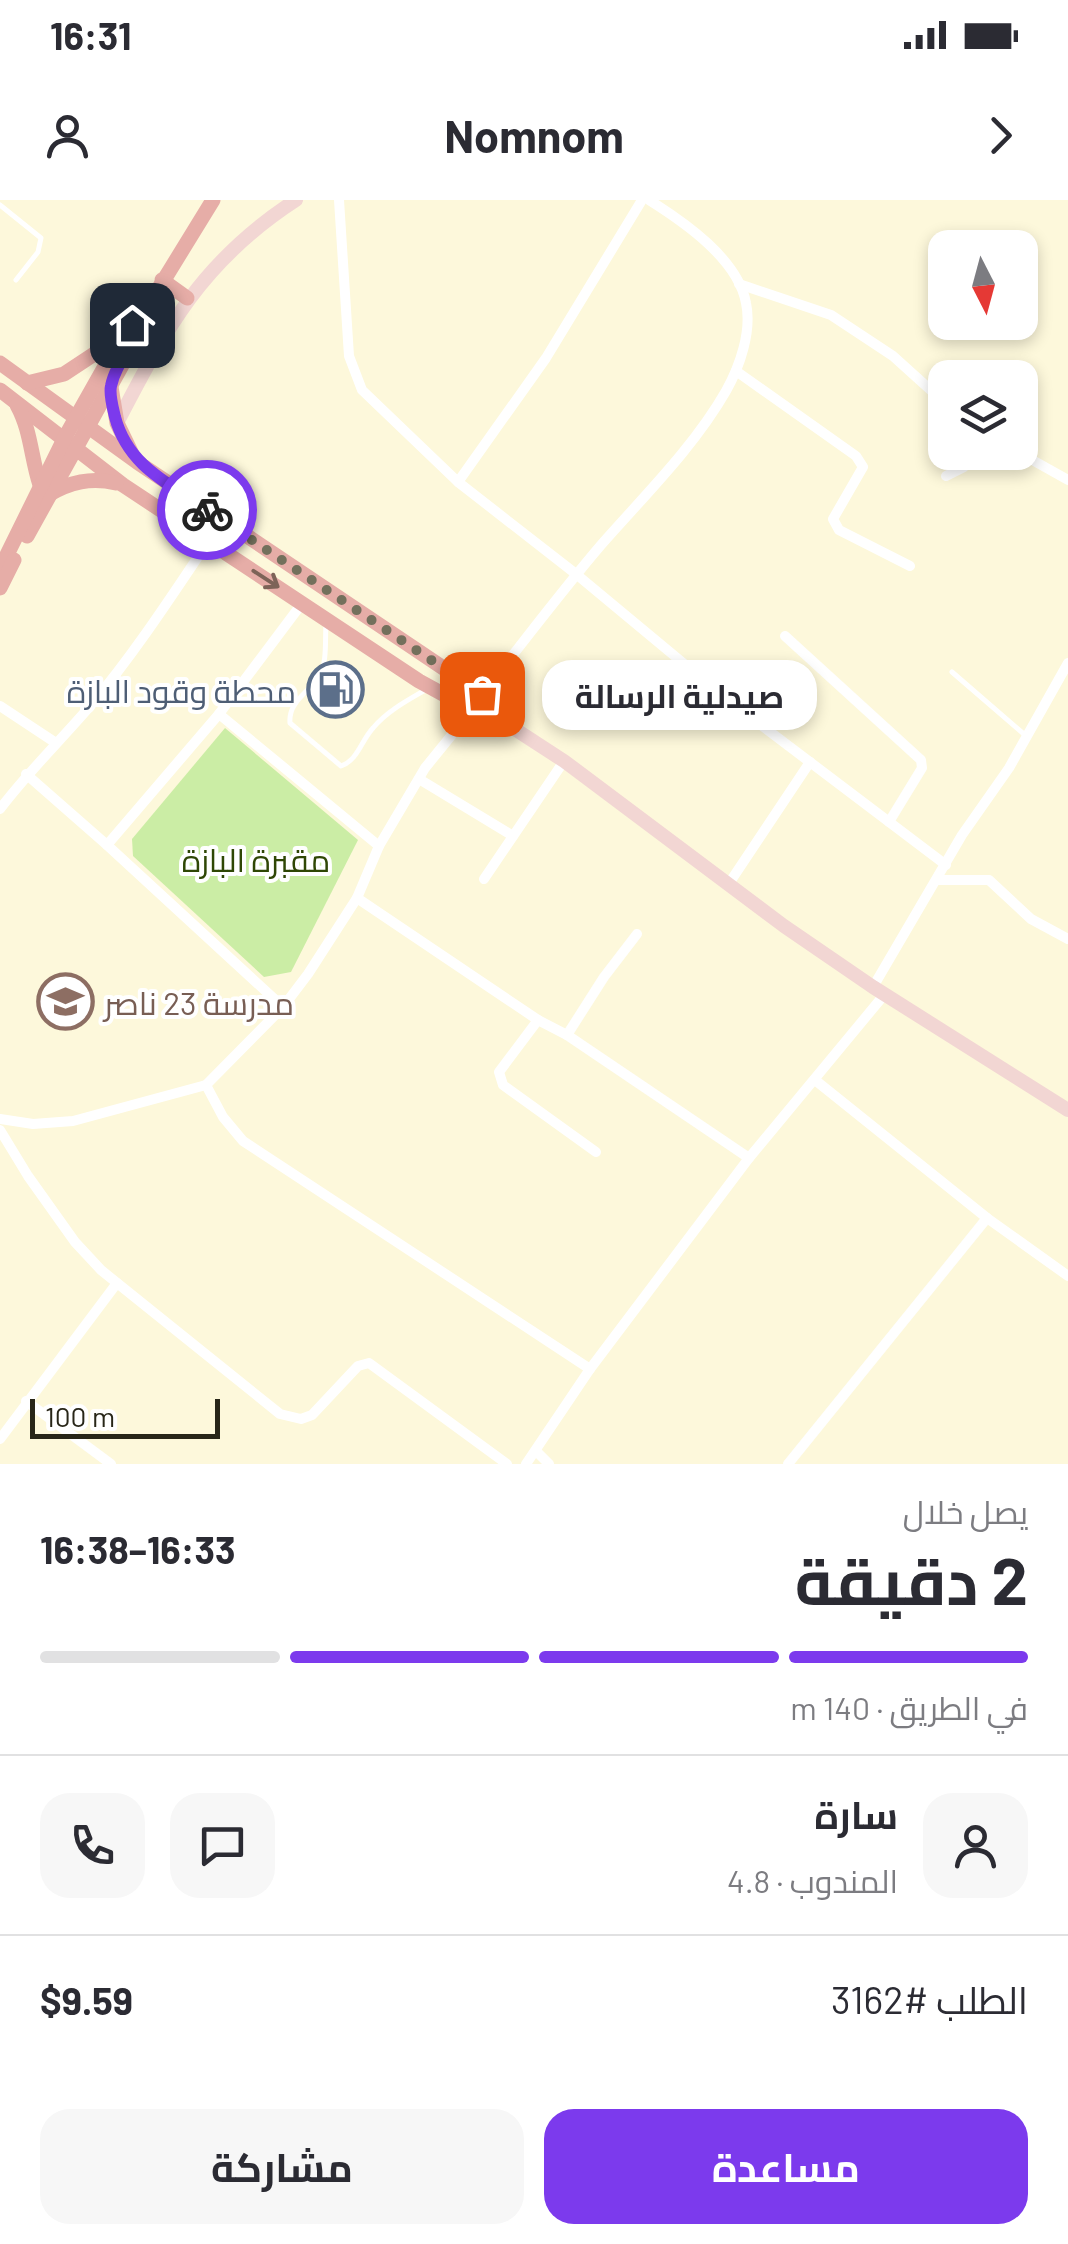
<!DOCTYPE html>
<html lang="ar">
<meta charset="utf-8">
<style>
:root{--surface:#fff;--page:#f7f7f7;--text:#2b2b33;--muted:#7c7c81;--line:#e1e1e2;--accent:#7c3aed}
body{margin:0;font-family:Barlow,Cairo,sans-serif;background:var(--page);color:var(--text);direction:rtl;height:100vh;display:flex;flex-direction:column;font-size:38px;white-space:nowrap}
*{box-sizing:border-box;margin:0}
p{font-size:32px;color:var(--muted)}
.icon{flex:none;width:55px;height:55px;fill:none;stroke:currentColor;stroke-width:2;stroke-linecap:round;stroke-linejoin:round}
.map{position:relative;height:1264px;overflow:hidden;direction:ltr}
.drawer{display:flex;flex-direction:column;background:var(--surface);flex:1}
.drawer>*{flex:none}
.needle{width:65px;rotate:174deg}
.fabs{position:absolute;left:928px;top:30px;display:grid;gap:20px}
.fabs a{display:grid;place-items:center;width:110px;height:110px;border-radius:20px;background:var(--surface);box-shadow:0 5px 15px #0003;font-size:50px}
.scale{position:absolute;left:30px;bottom:25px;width:190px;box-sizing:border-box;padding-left:10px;border:5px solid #282618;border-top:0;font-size:28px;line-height:35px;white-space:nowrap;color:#282618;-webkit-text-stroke:8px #fff;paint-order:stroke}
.pin{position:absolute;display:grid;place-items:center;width:85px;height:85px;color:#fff;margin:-42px;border-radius:20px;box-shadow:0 5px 15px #0006}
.courier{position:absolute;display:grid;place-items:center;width:100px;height:100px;margin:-50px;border:8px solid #7c3aed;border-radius:50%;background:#fff;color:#222;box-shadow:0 2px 12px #0007}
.bubble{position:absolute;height:70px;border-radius:30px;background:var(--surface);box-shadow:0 5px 15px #0003;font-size:32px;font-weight:700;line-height:70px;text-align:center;direction:rtl}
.overview em{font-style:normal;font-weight:700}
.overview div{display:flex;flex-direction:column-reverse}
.overview{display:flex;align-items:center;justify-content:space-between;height:170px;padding:0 40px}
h1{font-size:65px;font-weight:700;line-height:75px}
.bar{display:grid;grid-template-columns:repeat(4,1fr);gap:15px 10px;align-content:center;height:120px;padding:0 40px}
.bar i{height:12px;border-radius:8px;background:var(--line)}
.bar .current{background:var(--accent)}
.bar p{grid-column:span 4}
.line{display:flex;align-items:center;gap:25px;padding:0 40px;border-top:2px solid var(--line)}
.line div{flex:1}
.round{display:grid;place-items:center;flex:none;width:105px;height:105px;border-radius:30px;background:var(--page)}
.primary-button{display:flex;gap:20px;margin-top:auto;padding:20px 40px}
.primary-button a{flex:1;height:115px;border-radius:30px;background:var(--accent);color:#fff;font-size:40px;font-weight:700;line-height:115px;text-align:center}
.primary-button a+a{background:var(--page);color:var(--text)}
.status{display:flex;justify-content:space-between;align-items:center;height:70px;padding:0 50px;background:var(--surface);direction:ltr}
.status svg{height:28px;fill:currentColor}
header{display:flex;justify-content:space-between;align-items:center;height:130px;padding:0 40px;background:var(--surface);font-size:45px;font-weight:700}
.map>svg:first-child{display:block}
</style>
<div class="status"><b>16:31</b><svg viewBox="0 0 49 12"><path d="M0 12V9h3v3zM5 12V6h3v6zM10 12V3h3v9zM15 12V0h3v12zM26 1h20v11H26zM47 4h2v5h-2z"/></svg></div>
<header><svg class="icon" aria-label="forward" viewBox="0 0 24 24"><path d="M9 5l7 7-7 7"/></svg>Nomnom<svg class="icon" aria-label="person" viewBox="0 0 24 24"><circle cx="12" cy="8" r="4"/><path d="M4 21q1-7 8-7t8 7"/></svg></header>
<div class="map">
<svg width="1068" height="1264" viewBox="0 0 1068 1264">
<rect width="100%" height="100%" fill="#fdf8db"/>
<polygon fill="#cbeda5" points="225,528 358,640 291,772 264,777 133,656 132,639"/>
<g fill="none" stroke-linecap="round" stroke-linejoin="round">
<g stroke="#fff" stroke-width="5">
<polyline points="0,5 41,38 38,52 16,80"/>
<path d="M326 425C325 440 327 462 320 475 310 492 288 501 290 523L341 566C358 560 361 541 373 528 387 511 408 500 427 489"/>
<polyline points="952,472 1025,535"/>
</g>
<g stroke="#fff" stroke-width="10">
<polyline points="339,0 349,156 362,190 458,282 576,374 724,497 946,665"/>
<polyline points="739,84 831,115 893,156 945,203"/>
<polyline points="736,171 856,256 863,267 833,319 839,330 910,366"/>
<polyline points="1018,252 1068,280"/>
<polyline points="946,276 964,267 972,252"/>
<polyline points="458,282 546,158 642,0"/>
<polyline points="785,436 921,560 922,568 889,622"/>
<path d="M482 494C522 444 560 393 601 345 644 296 694 247 726 191 740 166 752 131 746 103 738 59 684 22 649 0"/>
<polyline points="0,506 56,543"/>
<polyline points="219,514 379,646"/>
<polyline points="26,574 107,645 219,514 303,402"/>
<polyline points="419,579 513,636"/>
<path d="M0 609C28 572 61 540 91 505 134 454 171 397 208 342"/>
<polyline points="107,645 283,807"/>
<polyline points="484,679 564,561"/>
<polyline points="938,680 989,680 1031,719 1068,739"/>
<polyline points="730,682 810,562"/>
<polyline points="357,698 538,820 499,872 503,885 596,952"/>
<polyline points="637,734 604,777 567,835 749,958"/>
<polyline points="873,787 962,635 1009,568 1068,463"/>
<polyline points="538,820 567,835"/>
<polyline points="815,880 987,1018 1068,1076"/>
<polyline points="206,885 223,917 243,941 590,1169"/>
<polyline points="0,919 33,924 73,921 206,885 283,807 308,774 357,698 379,646 425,568 472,510"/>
<polyline points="0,930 28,976 75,1042 101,1070 280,1214 301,1219 312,1215 358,1166 369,1163 507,1264"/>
<polyline points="26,1201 111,1264"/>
<polyline points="0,1239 117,1083"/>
<polyline points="536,1251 549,1264"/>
<polyline points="526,1264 590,1169 749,958 884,795"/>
<polyline points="788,1264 987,1018"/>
</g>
<g stroke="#f2d6d3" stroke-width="14">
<path d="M117 223C167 127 202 61 296 0"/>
<polyline points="481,507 564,561 784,726 873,787 1068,910"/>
</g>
<g stroke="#e6ada7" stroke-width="15">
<polyline points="162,80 187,98"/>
<polyline points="0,163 137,262 482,494 483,504 472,510 419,481 123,285 0,190"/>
<polyline points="27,183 64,174 120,137"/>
<polyline points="111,187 117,223 132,254"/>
<path d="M17 205C31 230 31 258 40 285"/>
<path d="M48 295C70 282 91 277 116 283"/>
<polyline points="27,336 136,140 143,114"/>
<polyline points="0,369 64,239 117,145 143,114 213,0"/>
<polyline points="0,388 14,360"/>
</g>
</g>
<defs><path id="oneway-shaft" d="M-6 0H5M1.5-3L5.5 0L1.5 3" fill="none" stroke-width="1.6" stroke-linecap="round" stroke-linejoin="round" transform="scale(2.5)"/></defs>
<use stroke="#7d6358" href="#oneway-shaft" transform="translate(266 379) rotate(33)"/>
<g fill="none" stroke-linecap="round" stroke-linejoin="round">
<polyline stroke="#73705c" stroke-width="10" stroke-dasharray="0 18" points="207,310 482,494"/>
<path stroke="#7c3aed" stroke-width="12" d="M132 125 144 114C140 141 116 160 111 186 109 195 113 208 115 217 128 266 168 283 207 310"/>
</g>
<defs>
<symbol id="fuel-ring" viewBox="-11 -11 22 22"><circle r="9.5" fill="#fff" stroke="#5c6f8a" stroke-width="1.5"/><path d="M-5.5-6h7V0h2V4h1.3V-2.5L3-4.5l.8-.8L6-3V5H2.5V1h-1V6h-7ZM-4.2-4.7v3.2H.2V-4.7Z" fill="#5c6f8a"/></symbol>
<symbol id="school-ring" viewBox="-11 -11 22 22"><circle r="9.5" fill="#fff" stroke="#8d6e63" stroke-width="1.5"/><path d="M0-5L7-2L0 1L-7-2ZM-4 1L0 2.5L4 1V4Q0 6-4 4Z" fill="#8d6e63"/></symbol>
</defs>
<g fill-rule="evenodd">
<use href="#fuel-ring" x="304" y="458" width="63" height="63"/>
<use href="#school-ring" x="34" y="770" width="63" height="63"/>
</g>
<g text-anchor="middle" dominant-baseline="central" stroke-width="8" stroke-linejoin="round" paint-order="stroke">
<g font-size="32" fill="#4e5e75" stroke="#fff" text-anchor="end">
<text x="296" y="490">محطة وقود البازة</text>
</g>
<g font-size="32" fill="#2f4705" stroke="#fff">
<text x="256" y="659">مقبرة البازة</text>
</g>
<g font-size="32" fill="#785e54" stroke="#fff" text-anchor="start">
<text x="104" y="802">مدرسة 23 ناصر</text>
</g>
</g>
</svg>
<div class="fabs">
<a><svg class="needle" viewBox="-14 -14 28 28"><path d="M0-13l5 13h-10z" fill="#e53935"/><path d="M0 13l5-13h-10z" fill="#7c7c81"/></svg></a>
<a><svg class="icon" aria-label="layers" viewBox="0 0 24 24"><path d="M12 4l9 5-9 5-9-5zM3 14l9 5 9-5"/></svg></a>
</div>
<div class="scale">100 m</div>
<div class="pin" style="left:482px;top:494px;background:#ea580c"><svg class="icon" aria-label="bag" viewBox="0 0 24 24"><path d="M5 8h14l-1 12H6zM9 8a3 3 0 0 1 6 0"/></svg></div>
<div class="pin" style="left:132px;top:125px;background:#1f2937"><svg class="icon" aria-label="home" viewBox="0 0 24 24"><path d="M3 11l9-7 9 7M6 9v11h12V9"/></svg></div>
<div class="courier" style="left:207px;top:310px"><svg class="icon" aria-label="bike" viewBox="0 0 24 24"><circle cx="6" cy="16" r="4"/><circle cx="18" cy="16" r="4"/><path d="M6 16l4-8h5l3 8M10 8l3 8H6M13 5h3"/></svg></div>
<div class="bubble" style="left:542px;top:460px;width:275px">صيدلية الرسالة</div>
</div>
<section class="drawer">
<div class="overview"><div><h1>2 دقيقة</h1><p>يصل خلال</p></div><em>16:33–16:38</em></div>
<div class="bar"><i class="current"></i><i class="current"></i><i class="current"></i><i></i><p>في الطريق · 140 m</p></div>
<div class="line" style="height:180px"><a class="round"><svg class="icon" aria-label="person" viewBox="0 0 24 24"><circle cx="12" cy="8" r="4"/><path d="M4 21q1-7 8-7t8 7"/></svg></a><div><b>سارة</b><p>المندوب · 4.8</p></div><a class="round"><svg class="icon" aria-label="chat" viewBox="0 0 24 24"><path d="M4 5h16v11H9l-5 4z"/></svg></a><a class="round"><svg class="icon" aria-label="phone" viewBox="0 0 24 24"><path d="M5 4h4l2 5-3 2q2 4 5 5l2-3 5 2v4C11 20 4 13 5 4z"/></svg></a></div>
<div class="line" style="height:130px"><div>الطلب #3162</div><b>$9.59</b></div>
<div class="primary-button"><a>مساعدة</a><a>مشاركة</a></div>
</section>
